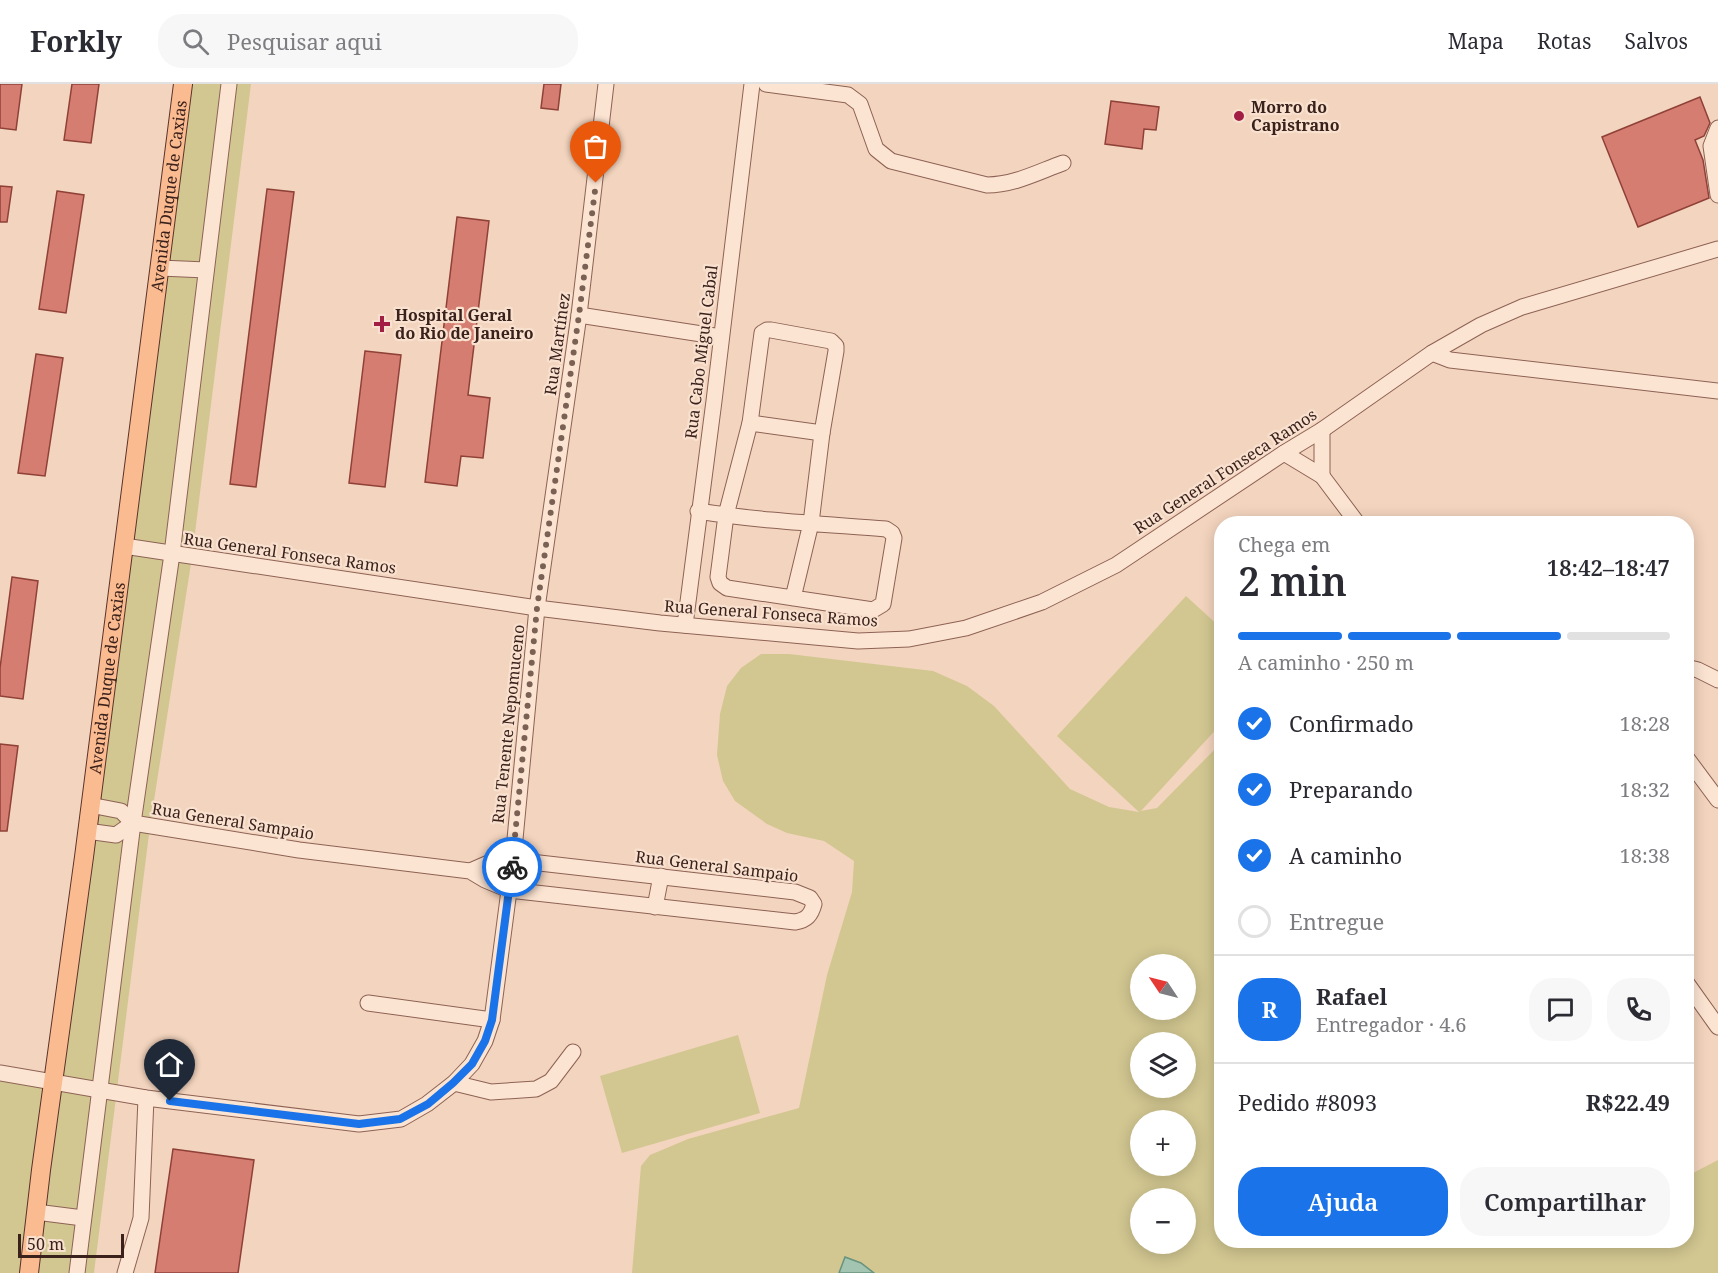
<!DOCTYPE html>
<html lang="pt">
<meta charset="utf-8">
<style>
:root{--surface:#fff;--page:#f7f7f7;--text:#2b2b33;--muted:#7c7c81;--line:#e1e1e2;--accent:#1a73e8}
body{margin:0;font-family:"Noto Serif",serif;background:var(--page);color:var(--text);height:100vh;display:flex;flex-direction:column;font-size:22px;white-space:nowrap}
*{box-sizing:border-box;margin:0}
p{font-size:20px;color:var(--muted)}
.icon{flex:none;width:33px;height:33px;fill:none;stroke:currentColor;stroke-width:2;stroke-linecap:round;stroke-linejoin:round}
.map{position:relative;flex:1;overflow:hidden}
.drawer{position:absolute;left:1214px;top:432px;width:480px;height:732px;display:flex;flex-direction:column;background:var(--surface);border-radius:24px;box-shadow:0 3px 15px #0003}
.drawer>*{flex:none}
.needle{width:39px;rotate:305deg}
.fabs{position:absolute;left:1130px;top:870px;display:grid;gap:12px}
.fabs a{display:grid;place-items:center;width:66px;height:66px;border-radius:50%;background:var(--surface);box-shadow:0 3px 15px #0003;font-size:30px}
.scale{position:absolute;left:18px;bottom:15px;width:106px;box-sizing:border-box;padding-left:6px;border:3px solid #3b211b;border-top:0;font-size:16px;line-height:21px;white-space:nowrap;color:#3b211b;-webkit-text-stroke:4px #f9e1cf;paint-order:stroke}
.pin{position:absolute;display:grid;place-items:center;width:51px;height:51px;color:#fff;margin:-62px -26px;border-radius:50% 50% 50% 0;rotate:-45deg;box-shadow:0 0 6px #0007}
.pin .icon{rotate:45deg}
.courier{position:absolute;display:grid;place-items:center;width:60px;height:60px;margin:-30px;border:4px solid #1a73e8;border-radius:50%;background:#fff;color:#222;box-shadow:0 2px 8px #0007}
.headline em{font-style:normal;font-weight:600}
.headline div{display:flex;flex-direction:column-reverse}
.headline{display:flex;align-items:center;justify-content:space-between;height:102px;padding:0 24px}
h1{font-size:39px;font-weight:600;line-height:45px}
.bar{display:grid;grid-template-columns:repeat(4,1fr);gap:9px 6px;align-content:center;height:72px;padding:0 24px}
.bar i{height:8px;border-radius:4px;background:var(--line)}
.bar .selected{background:var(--accent)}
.bar p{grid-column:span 4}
.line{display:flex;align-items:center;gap:15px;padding:0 24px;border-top:2px solid var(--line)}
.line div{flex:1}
.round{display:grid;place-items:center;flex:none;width:63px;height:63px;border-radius:24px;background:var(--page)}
ol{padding:0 24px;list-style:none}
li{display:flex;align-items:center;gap:18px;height:66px}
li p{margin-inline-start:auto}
li .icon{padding:6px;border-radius:50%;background:var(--accent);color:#fff;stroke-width:4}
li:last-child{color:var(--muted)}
li i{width:33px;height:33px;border:3px solid var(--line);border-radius:50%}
.action{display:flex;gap:12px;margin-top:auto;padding:12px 24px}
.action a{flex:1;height:69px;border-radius:24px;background:var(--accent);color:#fff;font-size:24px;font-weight:600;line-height:69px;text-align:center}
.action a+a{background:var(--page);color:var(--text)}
header{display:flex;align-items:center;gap:36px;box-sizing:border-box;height:84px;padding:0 30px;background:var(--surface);border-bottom:2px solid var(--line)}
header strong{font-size:28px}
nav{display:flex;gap:33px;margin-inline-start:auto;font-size:21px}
.search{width:420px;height:54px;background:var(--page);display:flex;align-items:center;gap:15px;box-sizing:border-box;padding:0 21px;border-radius:24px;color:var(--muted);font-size:22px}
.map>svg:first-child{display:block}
</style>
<header>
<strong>Forkly</strong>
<div class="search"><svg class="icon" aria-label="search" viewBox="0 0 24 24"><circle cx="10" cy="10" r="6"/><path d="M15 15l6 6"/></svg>Pesquisar aqui</div>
<nav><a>Mapa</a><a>Rotas</a><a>Salvos</a></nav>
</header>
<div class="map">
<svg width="1718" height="1189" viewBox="0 0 1718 1189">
<rect width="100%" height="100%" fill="#f3d4be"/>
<g fill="#d2c791" fill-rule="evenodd">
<polygon points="180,0 251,0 192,473 150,742 94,1189 0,1189 0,990 50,997"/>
<path d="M1186 512 1221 544V640L1141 727 1157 724 1221 659V1156H1686V1088L1693 1089 1718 1076V1189H632L641 1082 650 1071 688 1055 799 1024 827 891 852 808 854 777 824 757 787 749 767 740 735 717 723 697 717 671 720 630 727 602 741 584 761 570H789L933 587 967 602 994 622 1070 705 1109 723 1139 728 1057 652ZM1140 880H1185V926H1140ZM1140 958H1185V1004H1140ZM1140 1036H1185V1082H1140ZM1140 1114H1185V1160H1140Z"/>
<polygon points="738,951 760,1029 622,1069 600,992"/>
</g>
<polygon fill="#a2c4b0" stroke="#68937c" stroke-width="1.5" points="845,1173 861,1179 874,1189 839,1189"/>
<g fill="#d57d70" stroke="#8f4138" stroke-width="1.5">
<polygon points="0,0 22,0 16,46 0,44"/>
<polygon points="72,0 99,0 91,59 64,56"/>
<polygon points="544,0 561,0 558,26 541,24"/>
<polygon points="1700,13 1710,39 1704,52 1695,56 1703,76 1709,114 1638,143 1602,53"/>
<polygon points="1111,17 1159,23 1156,46 1144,45 1142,65 1105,60"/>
<polygon points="0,102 12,103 7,138 0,138"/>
<polygon points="267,105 294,108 256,403 230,400"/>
<polygon points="57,107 84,111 66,229 39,225"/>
<polygon points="457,133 489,137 468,311 490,314 483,374 461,372 457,402 425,398"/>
<polygon points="365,267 401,271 385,403 349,399"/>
<polygon points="36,270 63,274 45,392 18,389"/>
<polygon points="12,493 38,497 23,615 0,612 0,584"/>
<polygon points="0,660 18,662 7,747 0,747"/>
<polygon points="173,1065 254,1076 238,1189 155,1189"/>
</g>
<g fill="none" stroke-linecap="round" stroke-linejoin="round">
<defs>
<g id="minor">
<path d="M766 0 848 11 860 20 876 65 891 77 987 101C1014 101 1038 88 1063 79"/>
<polyline points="1718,44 1711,62 1718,111"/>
<polyline points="160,184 206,186"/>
<polyline points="579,231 721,253"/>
<polyline points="1432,269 1450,276 1718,307"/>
<polyline points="750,339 822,349"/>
<polyline points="1322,346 1322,392"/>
<polyline points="1284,369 1322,392 1358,440"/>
<path d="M698 427C760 437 823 440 886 445L892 449 894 454 883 520 873 526 727 504 720 499 718 493 726 431 750 339 762 249 767 246H771L831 257 836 262V267L822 349 811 439 793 514"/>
<polyline points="124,462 537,524 660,539 858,557 909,555 966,544 1042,518 1116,481 1284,369 1322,346 1432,269 1481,241 1522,223 1718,165"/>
<polyline points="685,541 714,317 752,0"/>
<polyline points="1686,583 1698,586 1718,596"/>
<polyline points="1686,673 1718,716"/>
<path d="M90 721 121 727 133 739 299 766 470 787 485 796 509 806 795 838C807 836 811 831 814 820L810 814 795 808 513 776 486 780 470 787"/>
<polyline points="87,747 116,751 133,739"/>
<polyline points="655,823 661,792"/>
<polyline points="1686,898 1718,943"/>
<polyline points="368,919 492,936"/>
<polyline points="0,989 146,1014 359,1040 401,1035 427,1020 454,999 472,980 485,957 492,936 513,776 537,524 579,231 606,0"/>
<polyline points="454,999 491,1008 536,1005 551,997 573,968"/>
<polyline points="36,1128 83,1134"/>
<polyline points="77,1189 133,739 172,470 229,0"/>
<polyline points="125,1189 141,1134 146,1014"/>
</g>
<g id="major">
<path id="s1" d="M29 1189 41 1086 84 773 183 0"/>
</g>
</defs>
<use href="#minor" stroke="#8d6255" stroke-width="17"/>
<use href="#major" stroke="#5a322a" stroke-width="20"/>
<use href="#minor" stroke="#fce4d2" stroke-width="15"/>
<use href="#major" stroke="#fabb91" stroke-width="18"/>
</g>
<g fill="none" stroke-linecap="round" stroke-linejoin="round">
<polyline stroke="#7b6054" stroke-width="6" stroke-dasharray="0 10.8" points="512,783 537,524 579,231 596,99"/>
<polyline stroke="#1a73e8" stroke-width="8" points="170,1017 359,1040 400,1035 428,1020 453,999 472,980 485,957 492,936 512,783"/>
</g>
<g fill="#a31e45" stroke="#f9e1cf" stroke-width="2">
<circle cx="1239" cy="32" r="6"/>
<path d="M379 231h6v6h6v6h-6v6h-6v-6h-6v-6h6z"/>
</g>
<g text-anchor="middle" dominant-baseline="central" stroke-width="4.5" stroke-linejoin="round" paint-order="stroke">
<g font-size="16" font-weight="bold" fill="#3b211b" stroke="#f9e1cf" text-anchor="start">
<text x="1251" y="23">Morro do<tspan x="1251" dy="18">Capistrano</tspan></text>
<text x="395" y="231">Hospital Geral<tspan x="395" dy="18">do Rio de Janeiro</tspan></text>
</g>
<g font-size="16" fill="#3b211b" stroke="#f9e1cf">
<text stroke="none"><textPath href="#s1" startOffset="1086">Avenida Duque de Caxias</textPath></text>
<text transform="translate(557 260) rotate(-82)">Rua Martínez</text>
<text transform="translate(701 268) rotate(-83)">Rua Cabo Miguel Cabal</text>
<text transform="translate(1225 387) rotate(-33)">Rua General Fonseca Ramos</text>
<text transform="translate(290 469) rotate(8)">Rua General Fonseca Ramos</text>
<text transform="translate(771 529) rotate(4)">Rua General Fonseca Ramos</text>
<text stroke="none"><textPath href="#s1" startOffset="600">Avenida Duque de Caxias</textPath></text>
<text transform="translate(508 640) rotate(-84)">Rua Tenente Nepomuceno</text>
<text transform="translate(233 737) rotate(9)">Rua General Sampaio</text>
<text transform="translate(717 782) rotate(7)">Rua General Sampaio</text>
</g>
</g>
</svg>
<div class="fabs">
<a><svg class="needle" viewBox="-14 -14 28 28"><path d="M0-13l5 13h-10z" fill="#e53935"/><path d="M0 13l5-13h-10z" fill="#7c7c81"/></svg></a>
<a><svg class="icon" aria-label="layers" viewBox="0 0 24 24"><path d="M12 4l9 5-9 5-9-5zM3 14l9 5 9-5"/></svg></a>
<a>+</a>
<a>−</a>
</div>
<div class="scale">50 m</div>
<div class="pin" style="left:596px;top:99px;background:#ea580c"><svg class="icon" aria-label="bag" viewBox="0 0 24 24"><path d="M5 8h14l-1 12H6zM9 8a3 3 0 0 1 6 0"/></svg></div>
<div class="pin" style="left:170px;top:1017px;background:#1f2937"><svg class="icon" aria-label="home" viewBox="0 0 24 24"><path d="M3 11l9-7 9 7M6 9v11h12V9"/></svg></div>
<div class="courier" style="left:512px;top:783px"><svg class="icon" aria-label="bike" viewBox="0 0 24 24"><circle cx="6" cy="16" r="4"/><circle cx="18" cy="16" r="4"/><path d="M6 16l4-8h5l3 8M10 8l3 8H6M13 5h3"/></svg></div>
<section class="drawer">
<div class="headline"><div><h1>2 min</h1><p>Chega em</p></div><em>18:42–18:47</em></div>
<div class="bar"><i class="selected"></i><i class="selected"></i><i class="selected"></i><i></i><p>A caminho · 250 m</p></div>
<ol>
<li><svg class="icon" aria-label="check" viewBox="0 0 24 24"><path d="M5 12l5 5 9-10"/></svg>Confirmado<p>18:28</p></li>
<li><svg class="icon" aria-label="check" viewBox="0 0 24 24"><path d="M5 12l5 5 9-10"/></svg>Preparando<p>18:32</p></li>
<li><svg class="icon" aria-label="check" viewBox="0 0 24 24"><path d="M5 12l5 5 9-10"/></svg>A caminho<p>18:38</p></li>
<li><i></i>Entregue</li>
</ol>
<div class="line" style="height:108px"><b class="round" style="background:var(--accent);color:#fff">R</b><div><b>Rafael</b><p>Entregador · 4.6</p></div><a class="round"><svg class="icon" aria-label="chat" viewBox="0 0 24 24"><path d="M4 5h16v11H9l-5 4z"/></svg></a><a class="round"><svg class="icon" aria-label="phone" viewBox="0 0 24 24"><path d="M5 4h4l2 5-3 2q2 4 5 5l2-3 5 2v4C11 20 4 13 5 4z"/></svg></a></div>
<div class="line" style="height:78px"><div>Pedido #8093</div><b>R$22.49</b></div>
<div class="action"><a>Ajuda</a><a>Compartilhar</a></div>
</section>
</div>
